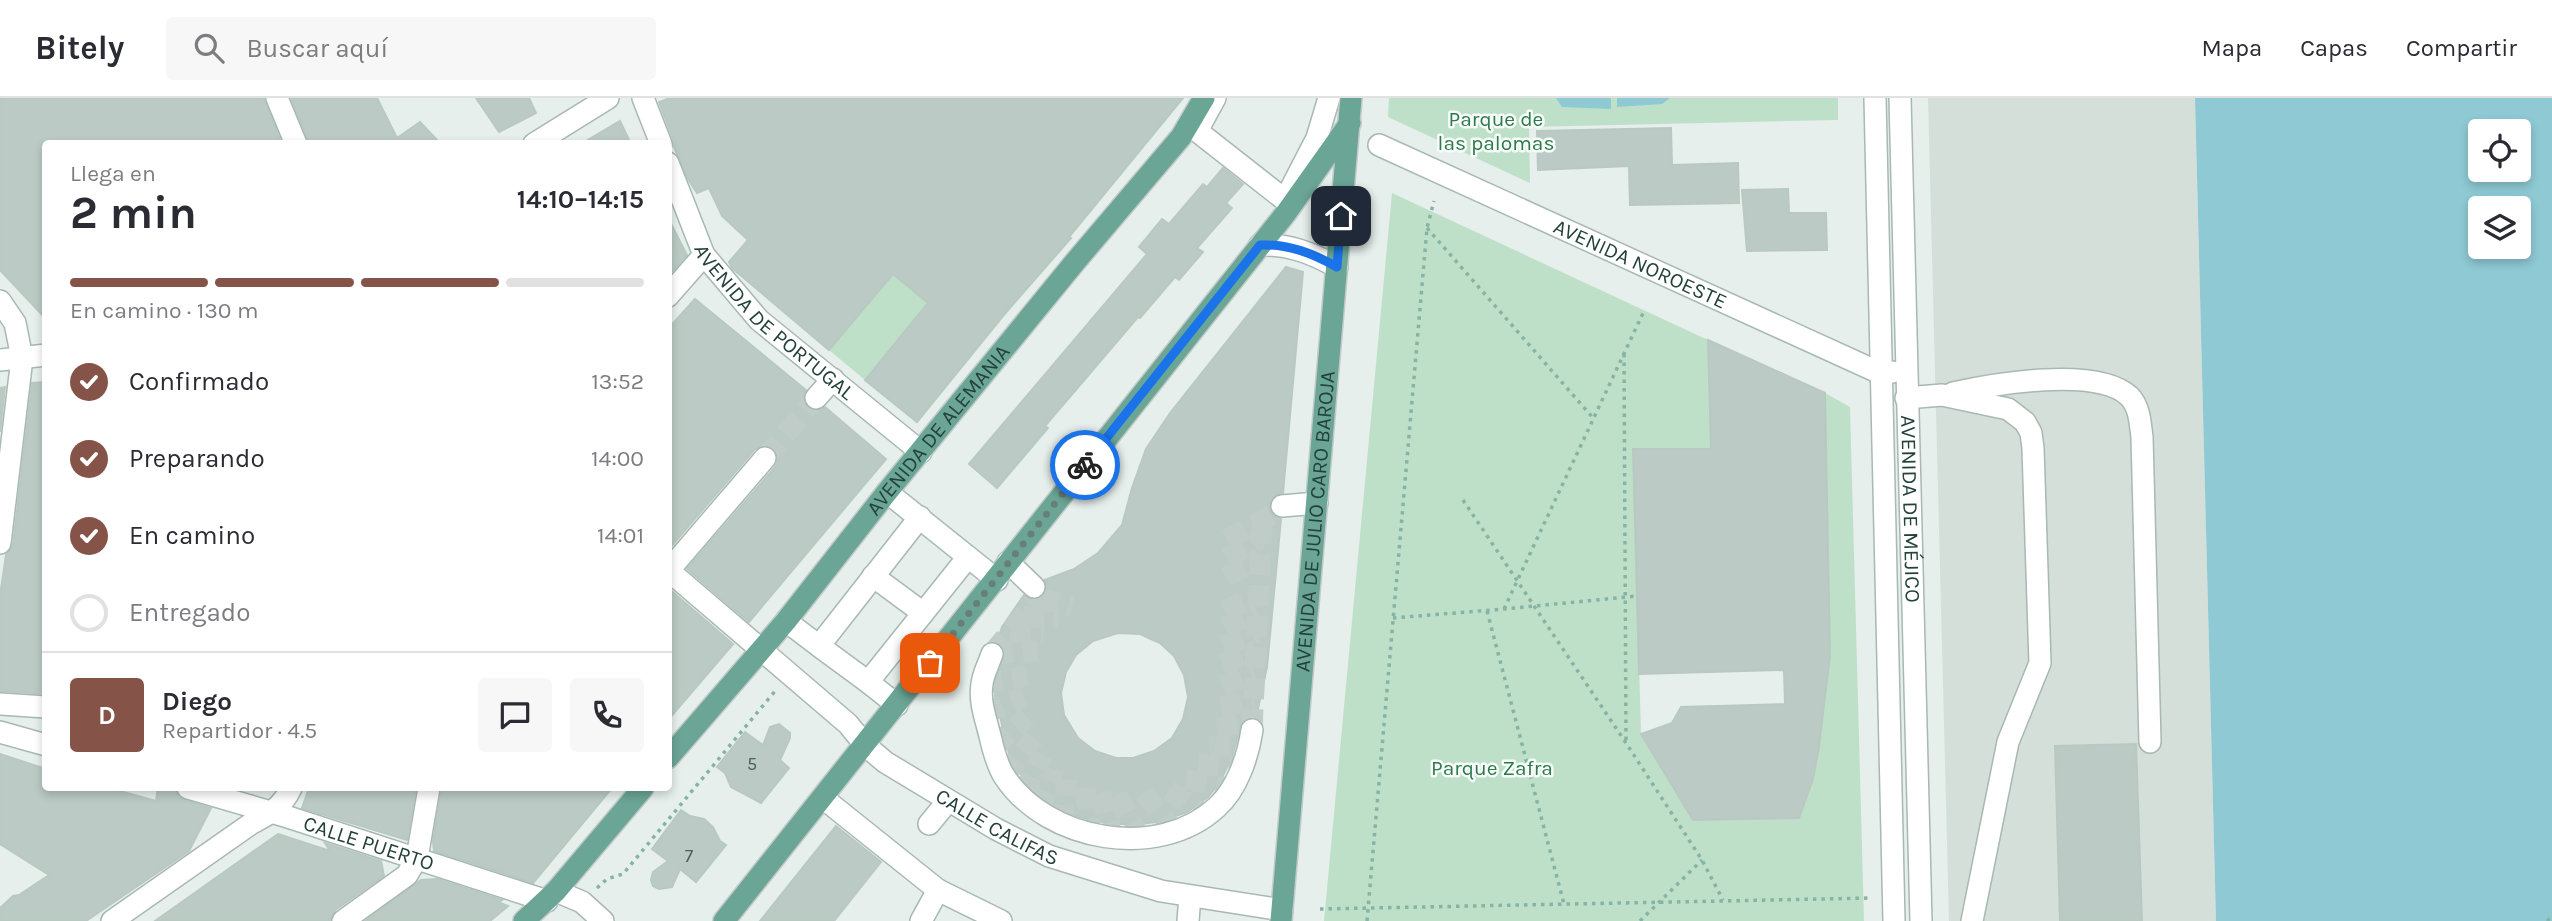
<!DOCTYPE html>
<html lang="es">
<meta charset="utf-8">
<style>
:root{--surface:#fff;--page:#f7f7f7;--text:#2b2b33;--muted:#7c7c81;--line:#e1e1e2;--accent:#855347}
body{margin:0;font-family:Karla,sans-serif;background:var(--page);color:var(--text);height:100vh;display:flex;flex-direction:column;font-size:26px;white-space:nowrap}
*{box-sizing:border-box;margin:0}
p{font-size:23px;color:var(--muted)}
.icon{flex:none;width:38px;height:38px;fill:none;stroke:currentColor;stroke-width:2;stroke-linecap:round;stroke-linejoin:round}
.map{position:relative;flex:1;overflow:hidden}
.sheet{position:absolute;left:42px;top:42px;width:630px;height:651px;display:flex;flex-direction:column;background:var(--surface);border-radius:7px;box-shadow:0 4px 10px #0003}
.sheet>*{flex:none}
.tools{position:absolute;left:2468px;top:21px;display:grid;gap:14px}
.tools a{display:grid;place-items:center;width:63px;height:63px;border-radius:7px;background:var(--surface);box-shadow:0 4px 10px #0003;font-size:35px}
.pin{position:absolute;display:grid;place-items:center;width:60px;height:60px;color:#fff;margin:-30px;border-radius:14px;box-shadow:0 4px 10px #0006}
.courier{position:absolute;display:grid;place-items:center;width:70px;height:70px;margin:-35px;border:5px solid #1a73e8;border-radius:50%;background:#fff;color:#222;box-shadow:0 2px 9px #0007}
.headline em{font-style:normal;font-weight:700}
.headline div{display:flex;flex-direction:column-reverse}
.headline{display:flex;align-items:center;justify-content:space-between;height:119px;padding:0 28px}
h1{font-size:46px;font-weight:700;line-height:52px}
.bar{display:grid;grid-template-columns:repeat(4,1fr);gap:10px 7px;align-content:center;height:84px;padding:0 28px}
.bar i{height:9px;border-radius:5px;background:var(--line)}
.bar .current{background:var(--accent)}
.bar p{grid-column:span 4}
.line{display:flex;align-items:center;gap:18px;padding:0 28px;border-top:2px solid var(--line)}
.line div{flex:1}
.round{display:grid;place-items:center;flex:none;width:74px;height:74px;border-radius:7px;background:var(--page)}
ol{padding:0 28px;list-style:none}
li{display:flex;align-items:center;gap:21px;height:77px}
li p{margin-inline-start:auto}
li .icon{padding:7px;border-radius:50%;background:var(--accent);color:#fff;stroke-width:4}
li:last-child{color:var(--muted)}
li i{width:38px;height:38px;border:4px solid var(--line);border-radius:50%}
header{display:flex;align-items:center;gap:42px;box-sizing:border-box;height:98px;padding:0 35px;background:var(--surface);border-bottom:2px solid var(--line)}
header strong{font-size:33px}
nav{display:flex;gap:38px;margin-inline-start:auto;font-size:24px}
.search{width:490px;height:63px;background:var(--page);display:flex;align-items:center;gap:18px;box-sizing:border-box;padding:0 24px;border-radius:7px;color:var(--muted);font-size:26px}
.map>svg:first-child{display:block}
</style>
<header>
<strong>Bitely</strong>
<div class="search"><svg class="icon" aria-label="search" viewBox="0 0 24 24"><circle cx="10" cy="10" r="6"/><path d="M15 15l6 6"/></svg>Buscar aquí</div>
<nav><a>Mapa</a><a>Capas</a><a>Compartir</a></nav>
</header>
<div class="map">
<svg width="2552" height="823" viewBox="0 0 2552 823">
<rect width="100%" height="100%" fill="#e6efeb"/>
<polygon fill="#d4dfda" points="1928,0 2195,0 2216,823 1949,823"/>
<g fill="#bfe0c8">
<polygon points="1389,0 1838,0 1838,22 1529,29 1530,85 1388,19"/>
<polygon points="1392,95 1708,242 1711,351 1633,352 1641,636 1693,722 1799,719 1813,682 1819,649 1830,557 1825,295 1850,309 1864,823 1324,823"/>
<polygon points="893,176 928,205 865,282 829,252"/>
</g>
<g fill="#8ec9d4" fill-rule="evenodd">
<polygon points="1556,0 1611,0 1611,11 1562,9"/>
<polygon points="1617,0 1670,0 1662,6 1617,9"/>
<path d="M2195 0H2552V823H2216ZM2518 33V72H2480V33ZM2518 110V149H2480V110Z"/>
</g>
<g fill="#bbcac4" stroke="#b8c9c2" stroke-width="2" fill-rule="evenodd">
<polygon points="0,0 264,0 282,46 46,46 46,221 0,172"/>
<polygon points="291,0 377,0 397,40 420,24 441,46 309,46"/>
<polygon points="476,0 529,0 536,15 499,34"/>
<polygon points="670,0 1183,0 1069,139 1071,140 1003,218 917,324 865,282 928,205 893,176 829,252 732,170 729,164 748,142 722,118 709,90 697,95 688,81 674,49 673,41 659,4"/>
<polygon points="620,23 631,46 581,46"/>
<polygon points="1671,30 1672,67 1738,65 1739,105 1630,107 1629,68 1538,72 1537,33"/>
<polygon points="1223,70 1243,86 1226,105 1232,110 1197,150 1203,154 1179,182 1175,179 1140,220 1138,219 1045,328 1048,330 997,390 969,366 1147,156 1139,149 1162,121 1169,126 1203,86 1207,89"/>
<polygon points="1788,91 1789,115 1826,115 1827,152 1747,153 1742,92"/>
<polygon points="668,120 687,157 668,178"/>
<path d="M1286 169 1303 174 1283 395 1274 398 1269 408 1272 416 1281 421 1267 569 1256 620H1248L1242 624 1232 659 1219 686 1208 699 1187 714 1162 723 1135 727 1107 725 1079 719 1054 707 1032 691 1011 664 995 598 996 582 1004 560 1002 548 997 544 1002 529 1024 497 1032 502 1043 499 1047 491 1045 482 1074 471 1098 455 1122 427 1132 390 1146 351 1170 315ZM1118 535 1140 536 1160 545 1174 558 1184 577 1188 599 1183 621 1172 640 1154 653 1133 660H1116L1095 653 1078 640 1064 617 1061 595 1066 574 1076 557 1093 543Z"/>
<polygon points="695,201 806,292 803,303 808,310 819,313 825,309 886,361 749,524 687,471 775,369 778,362 774,351 767,347 755,351 668,452 668,231"/>
<polygon points="1708,242 1825,295 1830,557 1819,649 1813,681 1799,720 1693,722 1641,636 1672,625 1681,609 1785,606 1784,572 1639,576 1633,351 1711,351"/>
<polygon points="46,284 46,596 0,593 0,498 6,457 13,447 32,285"/>
<polygon points="5,289 0,334 0,290"/>
<polygon points="668,490 733,546 668,622"/>
<polygon points="779,626 790,635 790,640 780,662 789,670 761,705 731,689 725,675 717,669 745,634 763,647 770,629"/>
<polygon points="2136,646 2142,823 2060,823 2055,648"/>
<polygon points="0,656 46,671 46,690 109,690 156,703 158,690 175,690 178,699 184,702 211,710 189,753 86,823 0,823 0,810 13,798 19,797 49,777 0,746"/>
<polygon points="309,690 416,690 407,742 302,710"/>
<polygon points="442,690 612,690 533,785 434,753 433,743"/>
<polygon points="681,712 690,718 704,721 713,729 720,743 726,747 696,784 680,771 672,789 659,791 653,788 651,782 653,774 668,763 652,751"/>
<polygon points="836,728 881,764 834,823 760,823"/>
<polygon points="278,736 330,753 325,745 381,763 384,778 335,812 330,823 155,823"/>
<polygon points="437,781 502,802 498,804 508,808 490,823 365,823 421,782"/>
</g>
<g fill="none" stroke-linecap="round" stroke-linejoin="round">
<g stroke="#bfccc8" stroke-width="21" stroke-dasharray="21 10" stroke-linecap="butt">
<polyline points="765,360 816,300"/>
<polyline points="1227,442 1271,417"/>
<polyline points="1226,460 1261,442"/>
<polyline points="1226,479 1260,460"/>
<polyline points="1038,500 1072,509"/>
<polyline points="1224,513 1259,496"/>
<polyline points="1023,518 1059,521"/>
<polyline points="1224,529 1258,514"/>
<polyline points="1010,534 1044,535"/>
<polyline points="1223,548 1257,534"/>
<polyline points="992,556 1038,500 1034,489"/>
<polyline points="992,556 1038,553"/>
<polyline points="1222,566 1256,552"/>
<polyline points="982,586 1027,578"/>
<polyline points="1222,588 1255,575"/>
<polyline points="1221,609 1253,601"/>
<polyline points="983,616 1024,599"/>
<polyline points="1217,630 1252,623"/>
<polyline points="1252,632 1262,424"/>
<polyline points="1209,649 1250,646"/>
<polyline points="993,650 1027,619"/>
<polyline points="1198,666 1242,670"/>
<polyline points="1004,678 1034,640"/>
<polyline points="1186,681 1232,691"/>
<polyline points="1085,690 1091,736"/>
<polyline points="1169,692 1206,719"/>
<polyline points="1101,694 1113,741"/>
<polyline points="1144,695 1174,733"/>
<polyline points="1022,697 1043,657"/>
<polyline points="1117,697 1139,739"/>
<polyline points="1040,713 1054,671"/>
<polyline points="1062,728 1067,681"/>
</g>
<defs>
<g id="minor">
<polyline points="277,0 296,46"/>
<polyline points="643,0 661,46"/>
<polyline points="1215,0 1197,33 1285,102 1317,40 1329,0"/>
<polyline points="1875,0 1894,823"/>
<path id="s1" d="M1900 0 1921 823"/>
<polyline points="534,46 608,0"/>
<path id="s2" d="M1379 47 1880 275 1893 274"/>
<path id="s3" d="M668 65 704 157 759 222 921 354"/>
<path d="M1260 147C1289 146 1312 155 1337 169"/>
<polyline points="668,198 704,157"/>
<polyline points="0,203 15,225 22,260 0,445"/>
<polyline points="0,262 46,257"/>
<path d="M1953 295C1994 286 2096 268 2129 298 2140 309 2140 325 2142 339L2150 644"/>
<polyline points="816,300 833,281"/>
<polyline points="1906,300 1942,297 2008,311 2025,324 2031,335 2033,350 2040,565 2008,644 1972,823"/>
<polyline points="887,394 997,482"/>
<polyline points="1282,408 1317,405"/>
<polyline points="1008,464 1034,489"/>
<path id="s4" d="M668 472 848 626 865 647 885 664 996 731 1049 758 1161 793 1282 812"/>
<polyline points="669,472 765,360"/>
<polyline points="873,478 923,515"/>
<polyline points="786,523 819,548 920,419"/>
<polyline points="819,548 868,584"/>
<path d="M992 556C989 565 983 576 982 586 979 604 986 621 990 638 993 651 997 667 1004 678 1047 744 1159 763 1217 709 1237 691 1248 659 1252 632"/>
<polyline points="0,606 46,609"/>
<polyline points="897,607 868,584 968,459"/>
<polyline points="0,634 46,647"/>
<path id="s5" d="M188 690 288 719 547 803"/>
<polyline points="823,700 938,792 921,823"/>
<polyline points="929,726 948,703"/>
<polyline points="938,792 1001,823"/>
<polyline points="556,793 582,804 603,823"/>
<path d="M112 823 252 725C270 716 282 709 291 690"/>
<polyline points="343,823 407,777 417,760 429,690"/>
<polyline points="1188,823 1190,798"/>
</g>
<g id="major">
<path id="s6" d="M668 660 786 523 887 394 1075 164 1181 39 1204 0"/>
<polyline points="524,823 556,793 643,690"/>
<polyline points="724,823 1286,115 1350,25"/>
<path id="s7" d="M1281 823 1351 0"/>
</g>
</defs>
<use href="#minor" stroke="#a8b8b2" stroke-width="24"/>
<use href="#major" stroke="#c2cac8" stroke-width="24"/>
<g stroke="#86b3a5" stroke-width="3.5" stroke-dasharray="3.5 5" stroke-linecap="butt">
<polyline points="1427,130 1594,321"/>
<polyline points="1624,256 1626,642"/>
<polyline points="1463,402 1626,645 1702,762 1723,802"/>
<polyline points="1504,511 1644,213"/>
<polyline points="1487,513 1564,806"/>
<polyline points="1393,520 1504,511 1637,498"/>
<polyline points="597,790 607,781 623,776 776,592"/>
<polyline points="1320,811 1872,800"/>
<polyline points="1367,823 1427,130 1434,103"/>
<polyline points="1640,823 1702,762"/>
<polyline points="2547,823 2552,818"/>
</g>
<use href="#minor" stroke="#fff" stroke-width="21"/>
<use href="#major" stroke="#6aa596" stroke-width="21"/>
</g>
<g fill="none" stroke-linecap="round" stroke-linejoin="round">
<polyline stroke="#687f78" stroke-width="7" stroke-dasharray="0 12.6" points="930,565 1085,367"/>
<path stroke="#1a73e8" stroke-width="9" d="M1085 367 1260 147C1289 146 1312 155 1337 169L1341 118"/>
</g>
<g text-anchor="middle" dominant-baseline="central" stroke-width="5" stroke-linejoin="round" paint-order="stroke">
<g font-size="18" fill="#4a645c">
<text x="752" y="666">5</text>
<text x="689" y="758">7</text>
</g>
<g font-size="21" fill="#2d7a4b" stroke="#f7fbf9">
<text x="1496" y="21">Parque de<tspan x="1496" dy="24">las palomas</tspan></text>
<text x="1492" y="670">Parque Zafra</text>
</g>
<g font-size="21" fill="#24423a" stroke="#f7fbf9">
<text stroke="none"><textPath href="#s2" startOffset="287">AVENIDA NOROESTE</textPath></text>
<text stroke="none"><textPath href="#s3" startOffset="196">AVENIDA DE PORTUGAL</textPath></text>
<text stroke="none"><textPath href="#s6" startOffset="425">AVENIDA DE ALEMANIA</textPath></text>
<text stroke="none"><textPath href="#s1" startOffset="411">AVENIDA DE MÉJICO</textPath></text>
<text stroke="none"><textPath href="#s7" startOffset="401">AVENIDA DE JULIO CARO BAROJA</textPath></text>
<text stroke="none"><textPath href="#s4" startOffset="420">CALLE CALIFAS</textPath></text>
<text stroke="none"><textPath href="#s5" startOffset="189">CALLE PUERTO</textPath></text>
</g>
</g>
</svg>
<div class="tools">
<a><svg class="icon" aria-label="locate" viewBox="0 0 24 24"><circle cx="12" cy="12" r="6"/><path d="M12 2v4M12 18v4M2 12h4M18 12h4"/></svg></a>
<a><svg class="icon" aria-label="layers" viewBox="0 0 24 24"><path d="M12 4l9 5-9 5-9-5zM3 14l9 5 9-5"/></svg></a>
</div>
<div class="pin" style="left:930px;top:565px;background:#ea580c"><svg class="icon" aria-label="bag" viewBox="0 0 24 24"><path d="M5 8h14l-1 12H6zM9 8a3 3 0 0 1 6 0"/></svg></div>
<div class="pin" style="left:1341px;top:118px;background:#1f2937"><svg class="icon" aria-label="home" viewBox="0 0 24 24"><path d="M3 11l9-7 9 7M6 9v11h12V9"/></svg></div>
<div class="courier" style="left:1085px;top:367px"><svg class="icon" aria-label="bike" viewBox="0 0 24 24"><circle cx="6" cy="16" r="4"/><circle cx="18" cy="16" r="4"/><path d="M6 16l4-8h5l3 8M10 8l3 8H6M13 5h3"/></svg></div>
<section class="sheet">
<div class="headline"><div><h1>2 min</h1><p>Llega en</p></div><em>14:10–14:15</em></div>
<div class="bar"><i class="current"></i><i class="current"></i><i class="current"></i><i></i><p>En camino · 130 m</p></div>
<ol>
<li><svg class="icon" aria-label="check" viewBox="0 0 24 24"><path d="M5 12l5 5 9-10"/></svg>Confirmado<p>13:52</p></li>
<li><svg class="icon" aria-label="check" viewBox="0 0 24 24"><path d="M5 12l5 5 9-10"/></svg>Preparando<p>14:00</p></li>
<li><svg class="icon" aria-label="check" viewBox="0 0 24 24"><path d="M5 12l5 5 9-10"/></svg>En camino<p>14:01</p></li>
<li><i></i>Entregado</li>
</ol>
<div class="line" style="height:126px"><b class="round" style="background:var(--accent);color:#fff">D</b><div><b>Diego</b><p>Repartidor · 4.5</p></div><a class="round"><svg class="icon" aria-label="chat" viewBox="0 0 24 24"><path d="M4 5h16v11H9l-5 4z"/></svg></a><a class="round"><svg class="icon" aria-label="phone" viewBox="0 0 24 24"><path d="M5 4h4l2 5-3 2q2 4 5 5l2-3 5 2v4C11 20 4 13 5 4z"/></svg></a></div>
</section>
</div>
